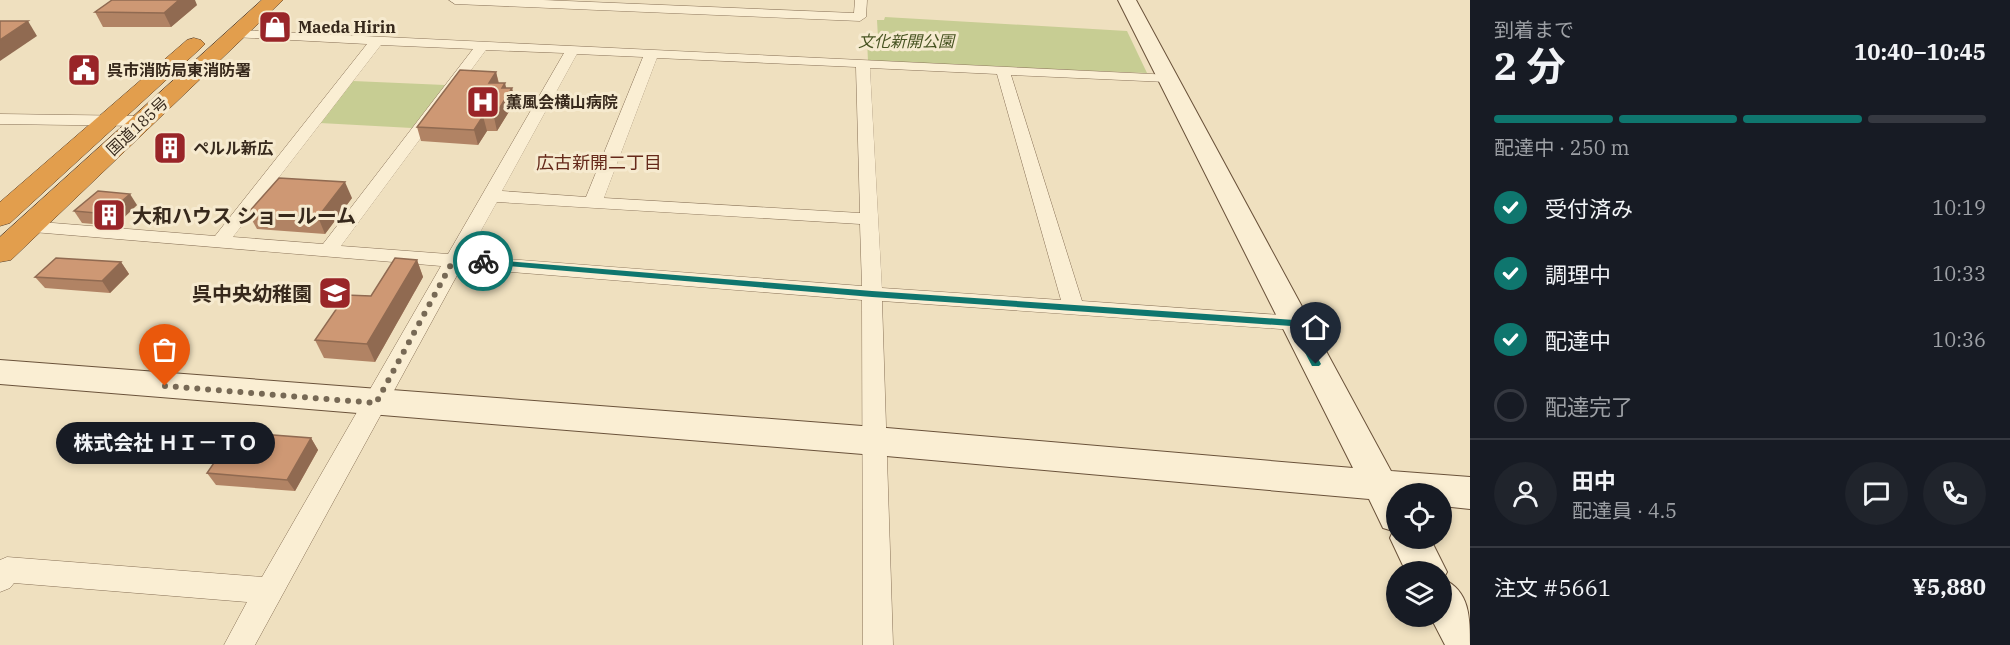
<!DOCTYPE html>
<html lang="ja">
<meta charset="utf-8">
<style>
:root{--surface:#171b24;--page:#20242c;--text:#f1f3f6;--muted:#9ea1a6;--line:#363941;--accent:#0f766e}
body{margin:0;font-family:"IBM Plex Serif","Noto Sans JP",serif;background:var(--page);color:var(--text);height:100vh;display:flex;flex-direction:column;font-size:22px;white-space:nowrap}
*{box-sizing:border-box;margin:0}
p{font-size:20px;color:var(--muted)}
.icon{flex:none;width:33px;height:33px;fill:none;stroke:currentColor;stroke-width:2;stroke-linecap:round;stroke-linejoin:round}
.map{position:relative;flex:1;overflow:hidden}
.panel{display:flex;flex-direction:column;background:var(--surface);width:540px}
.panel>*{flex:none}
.tools{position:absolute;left:1386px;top:483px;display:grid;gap:12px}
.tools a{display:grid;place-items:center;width:66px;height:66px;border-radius:50%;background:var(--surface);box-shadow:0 3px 9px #0003;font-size:30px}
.pin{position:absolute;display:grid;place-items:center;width:51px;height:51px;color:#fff;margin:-62px -26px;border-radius:50% 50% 50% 0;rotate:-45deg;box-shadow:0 0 6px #0007}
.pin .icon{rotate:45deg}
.courier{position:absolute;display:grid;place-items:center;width:60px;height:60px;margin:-30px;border:4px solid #0f766e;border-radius:50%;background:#fff;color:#222;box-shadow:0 2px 8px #0007}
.bubble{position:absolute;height:42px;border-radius:21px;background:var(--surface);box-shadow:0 3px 9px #0003;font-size:20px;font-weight:700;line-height:42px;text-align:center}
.head em{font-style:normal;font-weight:700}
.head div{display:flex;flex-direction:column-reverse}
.head{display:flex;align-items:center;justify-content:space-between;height:102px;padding:0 24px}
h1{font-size:39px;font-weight:700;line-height:45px}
.bar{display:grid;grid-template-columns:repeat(4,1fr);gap:9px 6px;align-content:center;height:72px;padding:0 24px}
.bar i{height:8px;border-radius:4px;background:var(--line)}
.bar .current{background:var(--accent)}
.bar p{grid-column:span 4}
.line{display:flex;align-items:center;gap:15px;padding:0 24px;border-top:2px solid var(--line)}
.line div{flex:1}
.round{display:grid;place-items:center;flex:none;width:63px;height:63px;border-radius:32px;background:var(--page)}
ol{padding:0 24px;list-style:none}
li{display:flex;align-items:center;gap:18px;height:66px}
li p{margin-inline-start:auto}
li .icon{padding:6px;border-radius:50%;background:var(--accent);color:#fff;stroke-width:4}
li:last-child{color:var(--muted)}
li i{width:33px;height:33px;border:3px solid var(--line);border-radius:50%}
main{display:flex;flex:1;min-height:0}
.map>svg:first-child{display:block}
</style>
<main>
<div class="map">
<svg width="1470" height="645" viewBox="0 0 1470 645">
<rect width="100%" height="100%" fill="#efe0bf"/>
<g fill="#c7cd93">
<polygon points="885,17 1127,31 1147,73 868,62 867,38 878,38 877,20 884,20"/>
<polygon points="353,81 445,85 412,128 320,123"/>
</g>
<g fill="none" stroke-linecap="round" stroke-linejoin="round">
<defs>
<g id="street">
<polygon points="449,0 543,0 854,13 855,0 867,0 866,17 860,21 455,4"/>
<path d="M239 30 1172 75 1174 78 1167 82 1011 75 1082 301 1295 316 1302 318 1306 323 1302 328 1295 330 882 301 893 645H863L862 300 461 268 255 645H224L247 602 14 583 10 588 0 592V560L7 557 262 577 441 266 21 231 19 227 21 223 28 221 215 236 367 44 234 37V31ZM381 45 473 49 323 244 233 237ZM486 50 564 53 448 254 341 246ZM577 54 643 57 586 197 502 191ZM657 58 856 67 860 213 604 198ZM870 68 997 74 1061 300 882 288ZM497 202 860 224 862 286 467 256Z"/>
<polygon points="0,114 142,116 150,121 142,126 0,124"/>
</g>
<path id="secondary" d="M1118 0H1136L1391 471 1470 477V509L1442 506V494H1396V538H1430L1447 572 1443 579C1470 591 1470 618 1470 645H1445L1430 616H1442V572H1406L1390 538 1393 531 1383 528 1369 499 875 455 0 384V360L875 427 1353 468Z"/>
<g id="highway">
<polygon points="262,0 283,0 11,260 0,262 0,237"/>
<polygon points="194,38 201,40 205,44 201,48 10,223 0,226 0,202 187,40"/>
</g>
</defs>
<use href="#street" stroke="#887157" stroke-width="1"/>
<use href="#secondary" stroke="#6a523a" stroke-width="2"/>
<use href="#highway" stroke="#563f2c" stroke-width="1"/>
<use href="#street" fill="#faeed3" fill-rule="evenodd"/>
<use href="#secondary" fill="#faeed3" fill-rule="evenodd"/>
<use href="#highway" fill="#e29e4d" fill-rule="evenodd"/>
</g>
<g fill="#b18364">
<polygon points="197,5 171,27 103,27 95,12"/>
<polygon points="496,72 499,83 506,88 512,88 515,102 497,131 487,131 478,145 421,141 417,127"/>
<polygon points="352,198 325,234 257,229 248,213"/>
<polygon points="137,205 115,226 82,223 74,211"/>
<polygon points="417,260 423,277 375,362 324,358 315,340"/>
<polygon points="121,262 129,274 110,293 45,288 35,277"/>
<polygon points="311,438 318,450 295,491 216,485 207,473"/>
</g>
<g fill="#906a51">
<polygon points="178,0 195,0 197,5 171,27 164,13"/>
<polygon points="28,21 37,36 0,61 0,40"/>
<polygon points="496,72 499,86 489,83"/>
<polygon points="505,83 508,95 512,88 515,102 497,131 494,117 502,88"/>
<polygon points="483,116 487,131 478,145 474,130"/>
<polygon points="345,182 352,198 325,234 318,217"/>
<polygon points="130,194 137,205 115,226 107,214"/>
<polygon points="417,260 423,277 375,362 367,344"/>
<polygon points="121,262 129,274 110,293 102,281"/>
<polygon points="311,438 318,450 295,491 287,480"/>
</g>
<g fill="#ce9874" stroke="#906a51" stroke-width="1.5">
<polygon points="112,0 179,0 164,13 95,12"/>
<polygon points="0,21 28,21 0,40"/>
<polygon points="460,70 496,72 489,83 505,83 502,88 512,88 494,117 483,116 474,130 417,127"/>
<polygon points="279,178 345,182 318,217 248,213"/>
<polygon points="98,191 130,194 107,214 74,211"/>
<polygon points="56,258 121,262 102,281 35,277"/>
<polygon points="395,258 417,260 367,344 315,340 346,295 371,296"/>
<polygon points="235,432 311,438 287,480 207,473"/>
</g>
<polygon fill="#0f766e" points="479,259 872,291 1294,320 1298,321 1321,364 1319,366 1312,366 1291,326 872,297 483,264 479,263"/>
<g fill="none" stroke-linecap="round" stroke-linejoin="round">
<polyline stroke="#776955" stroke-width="6" stroke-dasharray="0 10.8" points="165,386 376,403 454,259 483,261"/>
</g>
<defs>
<symbol id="shop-square" viewBox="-11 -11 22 22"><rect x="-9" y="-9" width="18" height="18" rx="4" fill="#992528" stroke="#f6eacf"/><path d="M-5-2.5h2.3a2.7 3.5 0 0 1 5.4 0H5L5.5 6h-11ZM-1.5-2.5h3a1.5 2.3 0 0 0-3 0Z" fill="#fff"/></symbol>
<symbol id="civic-square" viewBox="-11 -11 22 22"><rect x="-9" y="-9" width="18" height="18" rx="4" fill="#992528" stroke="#f6eacf"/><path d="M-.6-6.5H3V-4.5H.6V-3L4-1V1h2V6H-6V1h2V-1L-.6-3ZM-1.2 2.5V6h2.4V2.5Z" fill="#fff"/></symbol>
<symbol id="hospital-square" viewBox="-11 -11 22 22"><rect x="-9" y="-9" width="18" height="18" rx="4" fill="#992528" stroke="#f6eacf"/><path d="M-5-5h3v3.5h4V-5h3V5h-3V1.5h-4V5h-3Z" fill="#fff"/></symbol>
<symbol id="building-square" viewBox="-11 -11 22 22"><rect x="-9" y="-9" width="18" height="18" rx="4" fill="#992528" stroke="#f6eacf"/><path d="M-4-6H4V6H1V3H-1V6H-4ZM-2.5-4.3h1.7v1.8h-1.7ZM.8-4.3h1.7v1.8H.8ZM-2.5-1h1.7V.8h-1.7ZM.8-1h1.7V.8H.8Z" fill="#fff"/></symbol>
<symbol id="school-square" viewBox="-11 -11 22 22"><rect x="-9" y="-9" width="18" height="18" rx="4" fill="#992528" stroke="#f6eacf"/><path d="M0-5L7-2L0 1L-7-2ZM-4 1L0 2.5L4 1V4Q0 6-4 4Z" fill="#fff"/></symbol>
</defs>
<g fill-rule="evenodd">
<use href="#shop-square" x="256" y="8" width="38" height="38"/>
<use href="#civic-square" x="65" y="51" width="38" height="38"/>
<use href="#hospital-square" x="464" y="83" width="38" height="38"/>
<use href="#building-square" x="151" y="129" width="38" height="38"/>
<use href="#building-square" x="90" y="196" width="38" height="38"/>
<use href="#school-square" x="316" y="274" width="38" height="38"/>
</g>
<g text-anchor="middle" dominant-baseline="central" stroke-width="6" stroke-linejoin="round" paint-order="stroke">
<g font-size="16" font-weight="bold" fill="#37291c" stroke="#f6eacf" text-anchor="start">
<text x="298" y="27">Maeda Hirin</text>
<text x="107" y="70">呉市消防局東消防署</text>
<text x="506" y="102">薫風会横山病院</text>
<text x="193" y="148">ペルル新広</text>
</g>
<g font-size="16" font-style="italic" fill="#485422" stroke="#f6eacf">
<text x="906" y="41">文化新開公園</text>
</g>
<g font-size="16" fill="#37291c" stroke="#f6eacf">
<text transform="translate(137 126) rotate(-43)">国道185号</text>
</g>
<g font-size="18" fill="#65291a" stroke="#f6eacf">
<text x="599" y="162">広古新開二丁目</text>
</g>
<g font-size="20" font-weight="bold" fill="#37291c" stroke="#f6eacf" text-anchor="start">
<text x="132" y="215">大和ハウス ショールーム</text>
<text x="312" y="293" text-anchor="end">呉中央幼稚園</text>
</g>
</g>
</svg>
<div class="tools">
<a><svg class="icon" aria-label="locate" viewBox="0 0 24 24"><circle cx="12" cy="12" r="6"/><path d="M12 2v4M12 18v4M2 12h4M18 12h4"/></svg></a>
<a><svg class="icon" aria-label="layers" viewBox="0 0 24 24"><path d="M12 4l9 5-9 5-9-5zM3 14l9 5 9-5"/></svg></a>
</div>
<div class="pin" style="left:165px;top:386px;background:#ea580c"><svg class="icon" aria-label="bag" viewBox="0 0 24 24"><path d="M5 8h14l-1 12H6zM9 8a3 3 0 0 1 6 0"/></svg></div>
<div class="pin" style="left:1316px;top:364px;background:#1f2937"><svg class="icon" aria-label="home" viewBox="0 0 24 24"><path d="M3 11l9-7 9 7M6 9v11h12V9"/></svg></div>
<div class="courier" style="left:483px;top:261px"><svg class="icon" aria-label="bike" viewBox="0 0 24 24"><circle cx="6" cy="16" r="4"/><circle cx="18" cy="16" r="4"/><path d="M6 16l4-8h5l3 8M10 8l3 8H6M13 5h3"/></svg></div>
<div class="bubble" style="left:56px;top:422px;width:219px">株式会社 ＨＩ－ＴＯ</div>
</div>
<section class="panel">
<div class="head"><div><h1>2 分</h1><p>到着まで</p></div><em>10:40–10:45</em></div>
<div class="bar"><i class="current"></i><i class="current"></i><i class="current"></i><i></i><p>配達中 · 250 m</p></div>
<ol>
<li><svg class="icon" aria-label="check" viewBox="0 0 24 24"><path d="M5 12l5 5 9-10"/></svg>受付済み<p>10:19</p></li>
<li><svg class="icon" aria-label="check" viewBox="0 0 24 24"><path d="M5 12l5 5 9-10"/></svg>調理中<p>10:33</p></li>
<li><svg class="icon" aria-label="check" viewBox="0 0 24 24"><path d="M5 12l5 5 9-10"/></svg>配達中<p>10:36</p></li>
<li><i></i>配達完了</li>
</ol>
<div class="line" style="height:108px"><a class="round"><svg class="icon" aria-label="person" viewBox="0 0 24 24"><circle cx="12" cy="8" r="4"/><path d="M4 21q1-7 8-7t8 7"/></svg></a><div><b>田中</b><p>配達員 · 4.5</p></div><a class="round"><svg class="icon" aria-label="chat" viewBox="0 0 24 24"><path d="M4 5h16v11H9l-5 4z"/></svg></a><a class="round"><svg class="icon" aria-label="phone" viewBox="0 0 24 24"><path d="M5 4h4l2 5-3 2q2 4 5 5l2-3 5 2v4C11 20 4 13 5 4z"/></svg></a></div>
<div class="line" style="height:78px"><div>注文 #5661</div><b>¥5,880</b></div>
</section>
</main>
